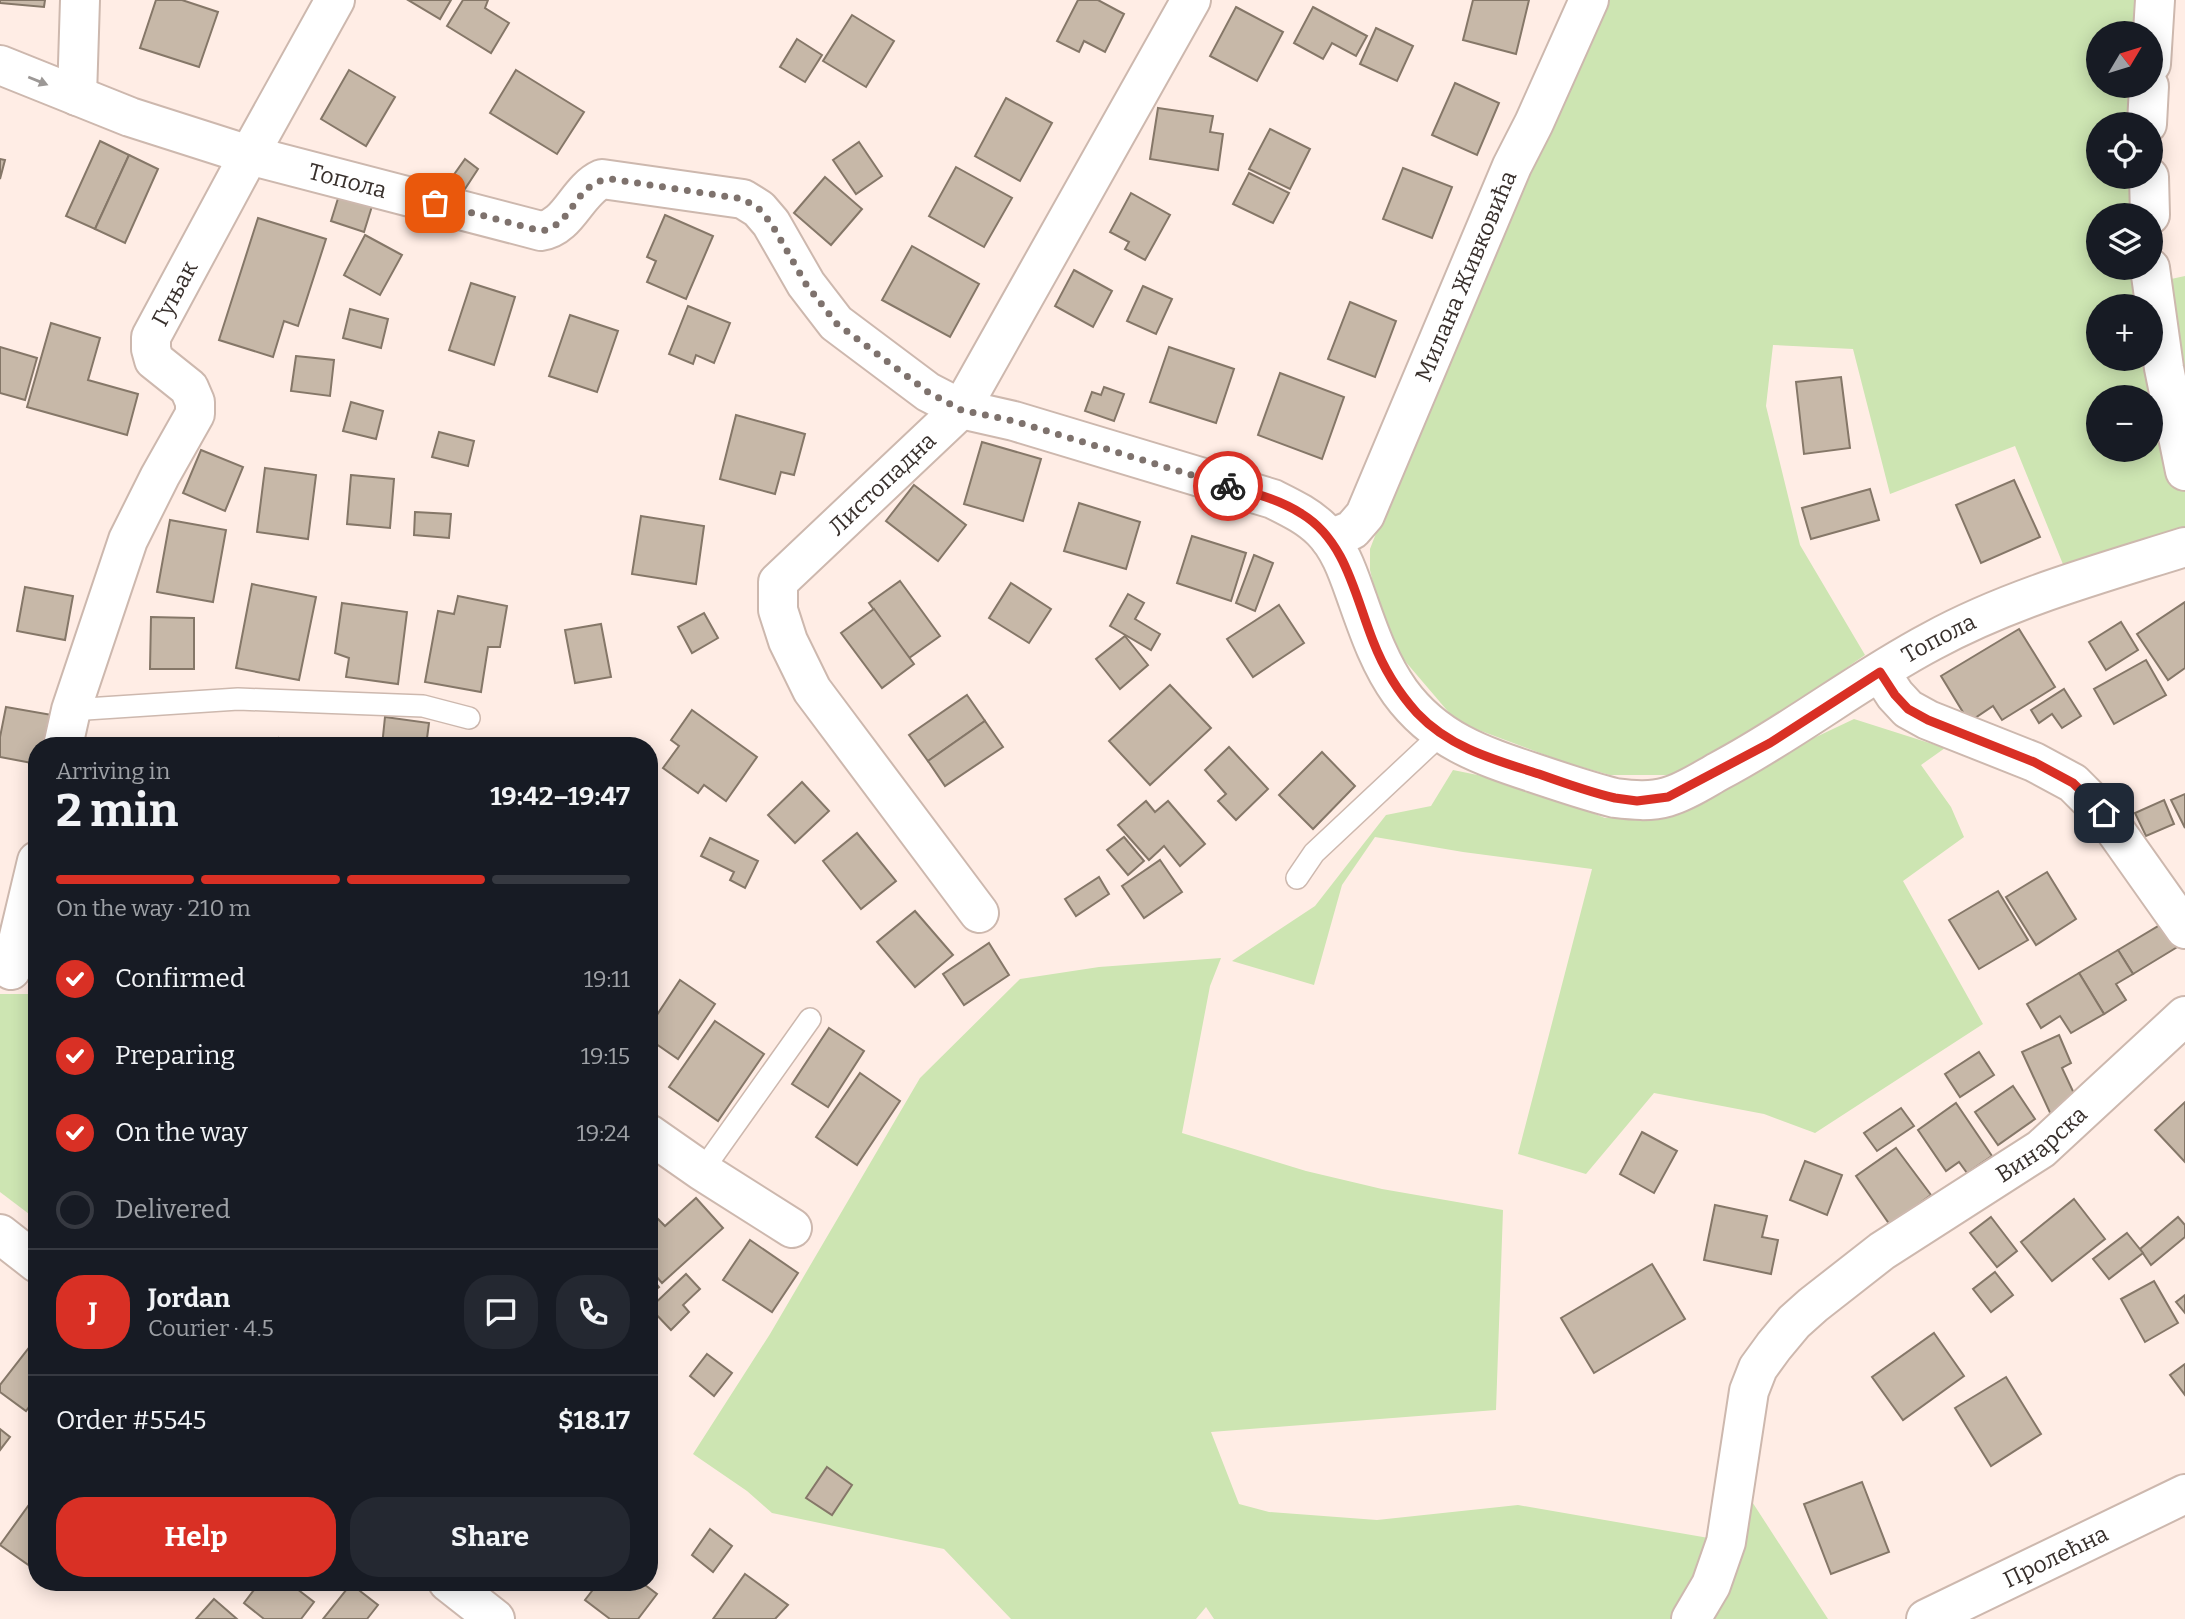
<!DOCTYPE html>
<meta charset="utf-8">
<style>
:root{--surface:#171b24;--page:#242831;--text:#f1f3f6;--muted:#9ea1a6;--line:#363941;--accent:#d93025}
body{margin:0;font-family:Bitter,serif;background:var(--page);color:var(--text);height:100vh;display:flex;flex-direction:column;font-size:26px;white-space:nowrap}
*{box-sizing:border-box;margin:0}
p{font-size:23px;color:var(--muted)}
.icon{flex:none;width:38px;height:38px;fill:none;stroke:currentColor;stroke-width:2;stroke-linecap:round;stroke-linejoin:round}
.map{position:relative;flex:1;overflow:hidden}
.panel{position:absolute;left:28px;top:737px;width:630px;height:854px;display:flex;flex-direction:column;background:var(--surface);border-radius:28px;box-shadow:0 4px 18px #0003}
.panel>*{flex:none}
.needle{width:46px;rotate:52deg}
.fabs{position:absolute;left:2086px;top:21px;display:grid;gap:14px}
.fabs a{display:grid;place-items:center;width:77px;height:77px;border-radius:50%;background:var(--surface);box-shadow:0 4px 18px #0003;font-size:35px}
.pin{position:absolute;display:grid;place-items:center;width:60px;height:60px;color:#fff;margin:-30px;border-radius:14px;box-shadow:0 4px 10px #0006}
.courier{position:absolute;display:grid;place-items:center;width:70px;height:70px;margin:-35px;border:5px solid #d93025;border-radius:50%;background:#fff;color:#222;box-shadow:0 2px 9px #0007}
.headline em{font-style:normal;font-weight:700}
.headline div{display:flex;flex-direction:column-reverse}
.headline{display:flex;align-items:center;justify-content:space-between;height:119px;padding:0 28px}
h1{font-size:46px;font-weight:700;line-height:52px}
.bar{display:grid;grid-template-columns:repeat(4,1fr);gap:10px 7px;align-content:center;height:84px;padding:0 28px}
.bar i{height:9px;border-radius:5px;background:var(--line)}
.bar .selected{background:var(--accent)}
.bar p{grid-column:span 4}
.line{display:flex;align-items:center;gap:18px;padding:0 28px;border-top:2px solid var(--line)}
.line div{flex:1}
.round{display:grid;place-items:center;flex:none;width:74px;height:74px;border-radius:28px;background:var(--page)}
ol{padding:0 28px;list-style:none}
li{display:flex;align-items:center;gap:21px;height:77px}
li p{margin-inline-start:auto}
li .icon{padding:7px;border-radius:50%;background:var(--accent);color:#fff;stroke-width:4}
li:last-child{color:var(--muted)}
li i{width:38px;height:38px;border:4px solid var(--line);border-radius:50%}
.button{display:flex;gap:14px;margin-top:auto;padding:14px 28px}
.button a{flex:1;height:80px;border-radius:28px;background:var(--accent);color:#fff;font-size:28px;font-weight:700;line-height:80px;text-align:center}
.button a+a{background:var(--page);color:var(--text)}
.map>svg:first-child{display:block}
</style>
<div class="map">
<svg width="2185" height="1619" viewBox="0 0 2185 1619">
<rect width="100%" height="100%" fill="#ffede5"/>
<g fill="#cde5b2" fill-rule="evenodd">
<path d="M1581 0H2136L2133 33H2098V86H2129L2127 124H2098V177H2129L2130 215H2098V268H2133L2134 287 2185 276V547L2071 584 2015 446 1890 494 1853 349 1773 345 1766 406 1800 545 1865 655 1759 728 1719 749 1698 766 1672 775H1610L1564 762 1457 722 1387 640 1370 570V549ZM2098 306H2151V359H2098ZM2098 397H2151V450H2098Z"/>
<polygon points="1854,719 1945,748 1921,765 1951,807 1964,837 1903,881 1983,1024 1815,1133 1764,1114 1654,1093 1586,1174 1518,1154 1592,869 1463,852 1375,837 1342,885 1314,985 1232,961 1315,906 1386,815 1431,806 1453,770 1517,783 1605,818 1662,810"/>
<polygon points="1221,958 1210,986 1182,1133 1306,1171 1382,1189 1503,1210 1496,1410 1211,1432 1239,1504 1269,1512 1377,1520 1518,1505 1726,1541 1736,1477 1828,1619 1214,1619 1206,1607 1196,1619 1011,1619 944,1549 772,1513 747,1491 693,1454 770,1334 920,1078 1020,979 1099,967"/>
<polygon points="0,994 37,994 37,1220 0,1192"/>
</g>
<g fill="#c7b8a8" stroke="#857768" stroke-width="2">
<polygon points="0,0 45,0 44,7 0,3"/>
<polygon points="156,0 182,0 218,12 199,67 140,48"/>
<polygon points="408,0 451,0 440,19"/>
<polygon points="463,0 488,0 485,8 509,23 491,53 447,26"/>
<polygon points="1078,0 1098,0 1124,14 1105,52 1084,41 1079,52 1057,41"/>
<polygon points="1473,0 1529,0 1516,54 1463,40"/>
<polygon points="1236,7 1283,32 1257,81 1210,56"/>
<polygon points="1313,7 1367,36 1356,56 1332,43 1323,59 1294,43"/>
<polygon points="852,15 894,41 866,87 823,61"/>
<polygon points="1376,28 1413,46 1397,81 1360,64"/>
<polygon points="797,39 822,55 805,82 780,67"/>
<polygon points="349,70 395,97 366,146 321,119"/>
<polygon points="516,70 584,112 557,154 490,113"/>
<polygon points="1455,83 1499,103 1477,155 1432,135"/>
<polygon points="1006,98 1052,123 1020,181 975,156"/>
<polygon points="1158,108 1213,116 1210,132 1223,134 1218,170 1150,159"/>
<polygon points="1270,129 1310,149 1290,189 1249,169"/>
<polygon points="100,141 129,155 95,229 66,216"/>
<polygon points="859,142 882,176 856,194 833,160"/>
<polygon points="129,155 158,169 125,243 95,229"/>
<polygon points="0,159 5,160 0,179"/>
<polygon points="465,159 478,169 459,198 441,193"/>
<polygon points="956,167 1012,198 984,247 929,216"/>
<polygon points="1403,168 1452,187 1432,238 1383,219"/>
<polygon points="1249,173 1289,193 1273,223 1233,204"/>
<polygon points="825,177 862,209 831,245 794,213"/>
<polygon points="340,192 373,203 364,232 331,221"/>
<polygon points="1131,193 1170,215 1145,260 1125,249 1129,242 1110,232"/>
<polygon points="665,215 713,236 686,299 647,282 656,261 647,257"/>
<polygon points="258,218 326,239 298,326 284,321 273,357 219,340"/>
<polygon points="365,235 402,255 380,295 344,275"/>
<polygon points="912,246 979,284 950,337 882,300"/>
<polygon points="1074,270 1112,291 1093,327 1055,306"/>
<polygon points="471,283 515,297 494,365 449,350"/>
<polygon points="1143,286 1172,299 1156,334 1127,321"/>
<polygon points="1350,302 1396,321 1375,377 1328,359"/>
<polygon points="688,306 730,323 714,363 696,355 693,364 669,354"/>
<polygon points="350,309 388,319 381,348 343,338"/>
<polygon points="570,315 618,331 597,392 549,376"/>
<polygon points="51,323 100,338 88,380 138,394 127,435 27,407"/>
<polygon points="0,347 37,358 25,400 0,393"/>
<polygon points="1169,347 1234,369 1216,423 1150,402"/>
<polygon points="296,356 334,360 330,396 291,391"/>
<polygon points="1280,373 1344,397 1322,459 1258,435"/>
<polygon points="1841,377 1850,448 1804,454 1796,382"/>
<polygon points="1104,387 1124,394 1114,421 1085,411 1092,392 1101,395"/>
<polygon points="351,402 383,411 376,439 343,431"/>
<polygon points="736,415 805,434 794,475 781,472 775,494 720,479"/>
<polygon points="439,432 474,441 468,466 432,457"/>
<polygon points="982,442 1041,459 1023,521 964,504"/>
<polygon points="201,450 243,467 225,511 183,493"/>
<polygon points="265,468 316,475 308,539 257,532"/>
<polygon points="351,475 394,479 390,528 347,524"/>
<polygon points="2014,480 2040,537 1981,563 1956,505"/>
<polygon points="914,485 966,525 938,561 886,521"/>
<polygon points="1870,489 1879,520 1811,539 1802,508"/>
<polygon points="1079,503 1140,522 1126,569 1064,551"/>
<polygon points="415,512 451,514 449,538 414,535"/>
<polygon points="641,516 704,526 696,584 632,574"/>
<polygon points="170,520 226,530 213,602 157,592"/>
<polygon points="1192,536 1246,553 1231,601 1177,583"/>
<polygon points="1254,555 1273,563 1255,611 1236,603"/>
<polygon points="900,581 940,636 909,658 869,603"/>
<polygon points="1011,583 1051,609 1029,643 989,618"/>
<polygon points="252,584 316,597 299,680 236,668"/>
<polygon points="25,587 73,596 65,640 17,631"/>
<polygon points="1128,594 1144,603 1135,619 1160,634 1151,650 1110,626"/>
<polygon points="458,596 507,606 500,647 488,647 481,692 425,682 438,611 454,614"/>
<polygon points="2185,602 2185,668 2168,680 2137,634"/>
<polygon points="342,603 407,612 398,684 346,677 349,658 335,653"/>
<polygon points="1279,605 1304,643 1253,677 1227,639"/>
<polygon points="874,609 914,664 882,688 841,633"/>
<polygon points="704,613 718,638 692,653 678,627"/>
<polygon points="151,617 194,618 194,669 150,669"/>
<polygon points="2121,622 2138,650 2106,670 2089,642"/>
<polygon points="601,624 611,677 575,683 565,630"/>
<polygon points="2019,629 2055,687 2002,720 1993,706 1969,722 1941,676"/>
<polygon points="1125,636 1148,665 1120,689 1096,659"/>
<polygon points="2146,660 2166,695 2114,724 2094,689"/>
<polygon points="1170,685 1211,728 1150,785 1109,741"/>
<polygon points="2064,689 2081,716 2062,728 2052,714 2039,723 2031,710"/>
<polygon points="967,695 985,721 928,761 909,735"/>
<polygon points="6,707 52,715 46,746 37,746 37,764 0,757 0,737"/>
<polygon points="692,710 757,757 726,801 704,785 698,793 663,768 679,746 671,740"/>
<polygon points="385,717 429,723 426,746 382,746"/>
<polygon points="985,721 1003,747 945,786 928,761"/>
<polygon points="176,738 227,741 227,746 176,746"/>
<polygon points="279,738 326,746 278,746"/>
<polygon points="1229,747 1268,789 1236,820 1218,801 1226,794 1205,770"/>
<polygon points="1322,752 1355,786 1313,829 1279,795"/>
<polygon points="802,782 829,811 795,843 768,815"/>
<polygon points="2185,794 2185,828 2171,800"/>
<polygon points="2164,800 2174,824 2146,836 2135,813"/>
<polygon points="1146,801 1155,812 1168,801 1205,844 1180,866 1164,846 1149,860 1118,825"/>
<polygon points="857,833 896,881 861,909 823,861"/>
<polygon points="1124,837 1144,861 1128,875 1107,850"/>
<polygon points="710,838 758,861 745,888 730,880 734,872 701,856"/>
<polygon points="1160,860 1182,892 1144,918 1122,886"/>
<polygon points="2047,872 2076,919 2036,945 2006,897"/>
<polygon points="1099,877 1109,894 1076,916 1065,899"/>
<polygon points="1998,891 2028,940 1979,969 1949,920"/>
<polygon points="915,911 953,955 915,987 877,942"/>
<polygon points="2165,922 2179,946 2133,974 2118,950"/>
<polygon points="989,943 1009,975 964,1005 943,974"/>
<polygon points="2118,950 2133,974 2116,984 2126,1000 2104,1014 2079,973"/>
<polygon points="2079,973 2104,1014 2071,1033 2060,1016 2041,1028 2027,1004"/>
<polygon points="680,980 715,1004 678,1059 649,1039 649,1027"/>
<polygon points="715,1021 764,1054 718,1121 669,1087"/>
<polygon points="829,1028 864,1051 828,1107 792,1084"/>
<polygon points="2059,1035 2071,1063 2062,1068 2079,1104 2052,1117 2022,1052"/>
<polygon points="1979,1052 1994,1075 1960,1097 1945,1074"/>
<polygon points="860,1073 900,1101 857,1165 816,1137"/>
<polygon points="2013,1086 2035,1119 1998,1145 1975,1112"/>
<polygon points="2185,1102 2185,1162 2155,1130"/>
<polygon points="1956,1103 1992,1156 1967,1173 1959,1162 1946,1171 1918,1130"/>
<polygon points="1901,1108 1914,1126 1877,1151 1864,1133"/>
<polygon points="1642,1132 1677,1151 1654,1193 1620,1174"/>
<polygon points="1896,1148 1931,1195 1890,1225 1856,1176"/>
<polygon points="1805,1161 1842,1175 1827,1215 1790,1200"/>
<polygon points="696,1198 723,1228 662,1283 649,1268 649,1259 654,1255 649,1250 649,1210 665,1226"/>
<polygon points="2074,1199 2105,1239 2052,1281 2021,1242"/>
<polygon points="1715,1205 1767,1216 1762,1237 1778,1240 1771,1274 1704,1260"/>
<polygon points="1991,1217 2017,1251 1997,1267 1970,1233"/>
<polygon points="2178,1217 2185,1225 2185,1237 2151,1265 2140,1249"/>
<polygon points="2127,1233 2143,1253 2109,1279 2093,1259"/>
<polygon points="750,1240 798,1273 772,1312 723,1280"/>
<polygon points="1652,1264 1685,1319 1594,1373 1561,1318"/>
<polygon points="1995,1272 2013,1295 1991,1312 1973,1289"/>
<polygon points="686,1274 700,1289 683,1305 689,1312 671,1330 650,1308"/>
<polygon points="649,1275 659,1287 649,1295"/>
<polygon points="2154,1281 2178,1323 2145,1342 2121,1299"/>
<polygon points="2185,1295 2185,1313 2176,1302"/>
<polygon points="1934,1333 1964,1376 1903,1420 1872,1377"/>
<polygon points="28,1349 37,1356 37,1396 26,1411 0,1392 0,1385"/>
<polygon points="707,1354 732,1373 714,1396 690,1376"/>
<polygon points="2185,1364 2185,1395 2170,1375"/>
<polygon points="2006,1377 2041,1434 1991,1466 1955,1408"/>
<polygon points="0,1429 10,1437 0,1450"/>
<polygon points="827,1467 852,1485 832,1515 806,1498"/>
<polygon points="1862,1482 1889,1552 1831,1574 1804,1504"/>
<polygon points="36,1495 37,1496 37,1571 0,1545"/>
<polygon points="710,1529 732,1546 713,1572 692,1555"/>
<polygon points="745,1574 788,1605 775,1619 713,1619"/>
<polygon points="260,1582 288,1582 314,1602 301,1619 264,1619 244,1603"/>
<polygon points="599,1582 641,1582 657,1594 638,1619 610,1619 585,1600"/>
<polygon points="351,1584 378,1605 367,1619 323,1619"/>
<polygon points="214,1599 237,1619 196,1619"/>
</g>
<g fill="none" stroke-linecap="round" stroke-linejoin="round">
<defs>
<g id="service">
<polyline points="71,710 238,699 423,706 469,718"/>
<polyline points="1297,878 1314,853 1441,734"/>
<polyline points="702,1171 810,1019"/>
</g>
<g id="minor">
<polyline points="2151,64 2155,0"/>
<polyline points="77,96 80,0"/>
<polyline points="2147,124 2149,86"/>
<polyline points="2149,177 2150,215"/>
<polyline points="2150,268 2164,368 2185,471"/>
<path id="s1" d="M1330 539 1352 530 1365 515 1512 166 1534 123 1589 0"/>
<polyline points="1880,672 1895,695 1908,709 1928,720 2034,762 2073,783 2103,813 2185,929"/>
<path id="s2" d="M63 746 71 710 128 540 160 476 195 414V402L189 388 154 360 151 349V337L249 155 541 231C569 227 577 190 602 179L743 199 759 209 771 223 806 284 836 323 928 392 961 409 1014 421 1273 499C1291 508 1308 516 1322 530 1341 549 1349 576 1358 601 1369 632 1380 664 1400 692 1435 740 1480 755 1534 773 1561 782 1587 791 1615 798 1632 800 1650 802 1667 797 1685 792 1703 780 1719 771 1793 732 1858 680 1932 641 2011 598 2099 574 2185 547"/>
<path id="s3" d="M979 913 812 690 788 641 778 610V582L961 409 1191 0"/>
<polyline points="11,970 37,861"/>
<polyline points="649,1134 702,1171 792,1228"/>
<path id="s4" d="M1691 1619 1711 1585 1726 1542 1749 1391 1758 1368 1774 1346 1794 1322 1813 1305 1882 1251 2041 1149 2185 1016"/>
<path id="s5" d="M1926 1619 2185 1494"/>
</g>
<g id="tertiary">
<polyline points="0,65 130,117 249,155 335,0"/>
<polyline points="0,1234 37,1263"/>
<polyline points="448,1582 495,1619"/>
</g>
</defs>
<use href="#service" stroke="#cdb8ae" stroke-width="24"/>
<use href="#minor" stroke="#cdb8ae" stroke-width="42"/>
<use href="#tertiary" stroke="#cdb8ae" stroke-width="42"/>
<use href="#service" stroke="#fff" stroke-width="21"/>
<use href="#minor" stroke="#fff" stroke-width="38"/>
<use href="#tertiary" stroke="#fff" stroke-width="38"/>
</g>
<defs><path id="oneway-solid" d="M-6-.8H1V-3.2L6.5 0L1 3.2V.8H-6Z" transform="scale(1.75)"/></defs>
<use fill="#9c9896" href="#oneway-solid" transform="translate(38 81) rotate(22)"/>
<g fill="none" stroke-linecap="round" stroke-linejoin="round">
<path stroke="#7e726d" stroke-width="7" stroke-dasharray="0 12.6" d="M435 203 541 231C574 226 574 181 611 179L743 199 759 209 771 223 806 284 836 323 928 392 961 410 1014 421 1228 486"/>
<path stroke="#d93025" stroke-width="9" d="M1228 486C1253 493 1279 499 1302 514 1346 541 1355 596 1373 641 1383 667 1398 692 1417 713 1450 748 1495 760 1539 774 1564 783 1589 792 1615 798L1637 801 1668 797 1770 743 1880 672 1895 695 1908 709 1928 720 2034 762 2073 783 2104 813"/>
</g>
<g text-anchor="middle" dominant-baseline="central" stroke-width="6" stroke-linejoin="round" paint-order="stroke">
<g font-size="23" fill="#38302c" stroke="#fff">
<text stroke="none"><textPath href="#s2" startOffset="763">Топола</textPath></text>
<text stroke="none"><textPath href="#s1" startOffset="303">Милана Живковића</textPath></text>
<text stroke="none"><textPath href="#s2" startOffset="504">Гуњак</textPath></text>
<text stroke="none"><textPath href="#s3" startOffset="537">Листопадна</textPath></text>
<text stroke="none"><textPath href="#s2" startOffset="2672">Топола</textPath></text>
<text stroke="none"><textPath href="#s4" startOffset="626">Винарска</textPath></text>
<text stroke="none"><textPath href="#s5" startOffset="144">Пролећна</textPath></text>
</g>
</g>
</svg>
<div class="fabs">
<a><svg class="needle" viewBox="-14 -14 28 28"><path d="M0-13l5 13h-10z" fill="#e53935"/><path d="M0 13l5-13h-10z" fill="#9ea1a6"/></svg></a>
<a><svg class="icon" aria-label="locate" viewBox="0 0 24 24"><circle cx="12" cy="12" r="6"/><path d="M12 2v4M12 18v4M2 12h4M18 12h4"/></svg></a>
<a><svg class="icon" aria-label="layers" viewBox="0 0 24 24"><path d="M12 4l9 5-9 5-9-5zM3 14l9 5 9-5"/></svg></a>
<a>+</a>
<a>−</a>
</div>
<div class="pin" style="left:435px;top:203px;background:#ea580c"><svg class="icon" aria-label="bag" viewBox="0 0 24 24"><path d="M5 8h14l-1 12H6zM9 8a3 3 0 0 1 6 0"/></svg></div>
<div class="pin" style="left:2104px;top:813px;background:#1f2937"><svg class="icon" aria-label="home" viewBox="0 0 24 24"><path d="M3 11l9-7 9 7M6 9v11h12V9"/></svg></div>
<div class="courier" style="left:1228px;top:486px"><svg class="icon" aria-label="bike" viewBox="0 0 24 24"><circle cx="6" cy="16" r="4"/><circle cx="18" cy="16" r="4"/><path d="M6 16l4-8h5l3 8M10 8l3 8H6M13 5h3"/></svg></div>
<section class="panel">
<div class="headline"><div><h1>2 min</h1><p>Arriving in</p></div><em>19:42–19:47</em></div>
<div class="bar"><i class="selected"></i><i class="selected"></i><i class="selected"></i><i></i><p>On the way · 210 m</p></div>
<ol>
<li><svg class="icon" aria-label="check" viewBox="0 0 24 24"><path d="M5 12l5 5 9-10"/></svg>Confirmed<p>19:11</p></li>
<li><svg class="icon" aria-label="check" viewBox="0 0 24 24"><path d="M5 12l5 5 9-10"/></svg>Preparing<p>19:15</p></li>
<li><svg class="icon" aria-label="check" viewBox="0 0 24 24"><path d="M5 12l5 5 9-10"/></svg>On the way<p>19:24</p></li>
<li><i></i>Delivered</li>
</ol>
<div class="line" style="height:126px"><b class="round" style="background:var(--accent);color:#fff">J</b><div><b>Jordan</b><p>Courier · 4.5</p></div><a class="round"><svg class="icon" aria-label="chat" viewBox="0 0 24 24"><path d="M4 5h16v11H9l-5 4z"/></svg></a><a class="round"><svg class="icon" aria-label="phone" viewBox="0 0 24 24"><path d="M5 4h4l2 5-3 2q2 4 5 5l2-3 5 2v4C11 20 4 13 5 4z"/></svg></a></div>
<div class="line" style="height:91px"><div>Order #5545</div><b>$18.17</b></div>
<div class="button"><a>Help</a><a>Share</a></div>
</section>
</div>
